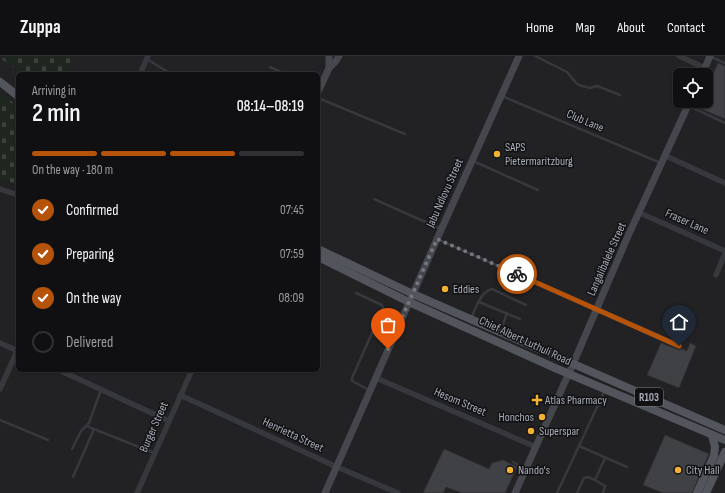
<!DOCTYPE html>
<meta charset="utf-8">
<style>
:root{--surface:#101012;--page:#19191b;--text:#f1f3f6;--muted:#9c9d9f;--line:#303032;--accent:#b45309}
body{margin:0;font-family:"Sofia Sans Condensed",sans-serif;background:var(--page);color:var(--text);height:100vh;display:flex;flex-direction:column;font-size:15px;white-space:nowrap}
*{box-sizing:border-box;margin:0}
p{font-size:13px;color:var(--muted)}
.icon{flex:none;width:22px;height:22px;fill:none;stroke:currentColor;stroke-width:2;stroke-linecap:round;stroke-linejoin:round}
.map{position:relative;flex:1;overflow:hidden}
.drawer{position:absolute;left:16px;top:16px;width:304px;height:300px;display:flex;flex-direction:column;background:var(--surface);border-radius:6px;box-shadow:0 1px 3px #0004,0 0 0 1px var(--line)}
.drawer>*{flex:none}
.tools{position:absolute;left:673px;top:12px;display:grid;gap:8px}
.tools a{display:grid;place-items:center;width:40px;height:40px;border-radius:6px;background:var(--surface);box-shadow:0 1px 3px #0004,0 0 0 1px var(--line);font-size:20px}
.pin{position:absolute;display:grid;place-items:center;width:34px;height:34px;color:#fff;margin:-41px -17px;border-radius:50% 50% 50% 0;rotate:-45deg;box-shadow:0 0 4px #0007}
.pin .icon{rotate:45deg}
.courier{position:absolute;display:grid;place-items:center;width:40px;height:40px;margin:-20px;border:3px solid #b45309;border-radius:50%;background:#fff;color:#222;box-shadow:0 1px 5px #0007}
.headline em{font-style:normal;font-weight:600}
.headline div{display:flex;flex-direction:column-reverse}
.headline{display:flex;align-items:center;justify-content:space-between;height:68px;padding:0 16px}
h1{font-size:26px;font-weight:600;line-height:30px}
.bar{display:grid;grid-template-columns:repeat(4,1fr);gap:6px 4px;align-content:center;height:48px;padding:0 16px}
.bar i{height:5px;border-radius:3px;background:var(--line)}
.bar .on{background:var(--accent)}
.bar p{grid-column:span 4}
ol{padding:0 16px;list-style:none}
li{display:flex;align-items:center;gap:12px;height:44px}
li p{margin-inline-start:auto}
li .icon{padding:4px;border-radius:50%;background:var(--accent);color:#fff;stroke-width:4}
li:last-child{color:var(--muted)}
li i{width:22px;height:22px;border:2px solid var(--line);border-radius:50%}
header{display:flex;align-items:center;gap:24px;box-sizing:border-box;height:56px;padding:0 20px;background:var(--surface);border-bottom:1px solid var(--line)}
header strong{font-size:19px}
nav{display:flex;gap:22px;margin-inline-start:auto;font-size:14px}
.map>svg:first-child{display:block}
</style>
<header>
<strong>Zuppa</strong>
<nav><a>Home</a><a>Map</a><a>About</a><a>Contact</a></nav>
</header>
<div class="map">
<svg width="725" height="437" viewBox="0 0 725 437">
<defs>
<pattern id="cemetery-stones" width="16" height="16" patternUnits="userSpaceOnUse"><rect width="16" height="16" fill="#1e261f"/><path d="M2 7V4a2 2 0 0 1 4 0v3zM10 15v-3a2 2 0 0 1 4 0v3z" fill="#3c433d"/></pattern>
</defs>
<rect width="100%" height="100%" fill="#161618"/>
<path fill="#222225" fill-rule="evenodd" d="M0 0H725V437H0ZM18 18H318V314H18ZM680 19H706V45H680Z"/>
<g fill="url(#cemetery-stones)">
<polygon points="0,0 75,0 64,18 23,18 0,2"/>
<polygon points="0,38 18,50 18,128 0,123"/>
</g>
<g fill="#404145" stroke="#303034">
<polygon points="718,7 725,10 725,63 697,51 700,45 706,45 706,32"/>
<polygon points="661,287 679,294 682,293 687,295 690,287 696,290 679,332 647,319"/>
<polygon points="665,379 709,398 692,437 663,437 643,429"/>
<polygon points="444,393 489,413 492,407 503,404 517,411 505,437 462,437 446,431 443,437 423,437"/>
</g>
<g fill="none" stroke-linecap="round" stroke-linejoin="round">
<g stroke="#37383d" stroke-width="2.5">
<polyline points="535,0 567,16 577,28 582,30 590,32 597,30 620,39"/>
<polyline points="711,1 725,7"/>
<polyline points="147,3 171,18"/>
<polyline points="270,11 285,18"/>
<polyline points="502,40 661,107"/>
<polyline points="318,42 405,78"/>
<polyline points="689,50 725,67"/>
<polyline points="473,105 538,134"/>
<polyline points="374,143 441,173"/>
<polyline points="437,183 595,253"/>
<polyline points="356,237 382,249 383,252 352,322 352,325 369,334"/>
<polyline points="479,246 520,263"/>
<path d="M471 262C476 252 481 235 492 233L526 249"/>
<polyline points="501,274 507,257"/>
<polyline points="0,364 48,384"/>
<polyline points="86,370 94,373"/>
<polyline points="579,390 627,411"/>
<polyline points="72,393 81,375 89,367 101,334"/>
<polyline points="513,406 525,413"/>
<polyline points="73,421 94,373 154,397"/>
<polyline points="557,437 605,334"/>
<polyline points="577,437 584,422 588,421 595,424"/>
<polyline points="603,437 605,430 595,424 605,402"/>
</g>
<g stroke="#37383d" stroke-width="5.5">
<polyline points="679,0 705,12"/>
<polyline points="140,18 148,0"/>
<polyline points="666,100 725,127"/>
<polyline points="0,133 18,139"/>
<polyline points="640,157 725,195"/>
<polyline points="716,219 725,197"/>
<polyline points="596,253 679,290"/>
<polyline points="0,287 18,295"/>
<polyline points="59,314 169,365"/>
<polyline points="376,322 536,391"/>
<polyline points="0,333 18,293"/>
<polyline points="180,339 337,411 398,437"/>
<polyline points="137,437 192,314"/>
</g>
<g stroke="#45474d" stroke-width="7">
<polyline points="329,0 329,12"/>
<polyline points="702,19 710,0"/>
<polyline points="318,36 329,12 336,5 339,0"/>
<polyline points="325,437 437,183 519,0"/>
<polyline points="515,437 573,308 628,180 690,45"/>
</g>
<g stroke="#53555c" stroke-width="8">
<polyline points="0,26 18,40"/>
<polyline points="318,193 413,238 725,374"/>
<polyline points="318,201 409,246 555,312 725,384"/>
<polyline points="697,437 714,400 715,391 712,379"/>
<polyline points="706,437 725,396"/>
</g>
</g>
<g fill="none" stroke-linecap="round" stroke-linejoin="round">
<polyline stroke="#757880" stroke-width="4" stroke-dasharray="0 7.2" points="388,293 437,183 517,218"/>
<polyline stroke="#b45309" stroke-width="5" points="517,218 679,290"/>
</g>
<g fill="#f2b134" stroke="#111113" stroke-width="1.5">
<circle cx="497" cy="98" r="4"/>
<circle cx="445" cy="233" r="4"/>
<path d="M535 338h4v4h4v4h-4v4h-4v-4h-4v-4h4z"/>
<circle cx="542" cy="361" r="4"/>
<circle cx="531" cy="375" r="4"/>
<circle cx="510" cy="414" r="4"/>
<circle cx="678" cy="414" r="4"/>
</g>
<g text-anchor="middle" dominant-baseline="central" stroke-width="3" stroke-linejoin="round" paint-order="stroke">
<rect fill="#111113" stroke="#7b7e86" stroke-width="1" x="635" y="332" width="28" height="18" rx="3"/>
<g font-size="11" font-weight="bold" fill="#a8adb8">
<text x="649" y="341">R103</text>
</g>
<g font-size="12" fill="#a8adb8" stroke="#111113">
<text transform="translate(585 65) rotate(23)">Club Lane</text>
<text transform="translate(445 137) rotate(-66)">Jabu Ndlovu Street</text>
<text transform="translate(687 166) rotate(24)">Fraser Lane</text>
<text transform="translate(607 203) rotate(-66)">Langalibalele Street</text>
<text transform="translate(525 285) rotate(25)">Chief Albert Luthuli Road</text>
<text transform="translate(460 346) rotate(23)">Hesom Street</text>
<text transform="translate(154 371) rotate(-66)">Burger Street</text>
<text transform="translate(293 379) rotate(25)">Henrietta Street</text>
</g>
<g font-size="12" fill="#a8adb8" stroke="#111113" text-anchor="start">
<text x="505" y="91">SAPS<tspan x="505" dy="14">Pietermaritzburg</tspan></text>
<text x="453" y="233">Eddies</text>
<text x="545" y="344">Atlas Pharmacy</text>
<text x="534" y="361" text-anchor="end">Honchos</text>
<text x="539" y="375">Superspar</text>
<text x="518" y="414">Nando's</text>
<text x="686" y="414">City Hall</text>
</g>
</g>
</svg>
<div class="tools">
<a><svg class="icon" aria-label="locate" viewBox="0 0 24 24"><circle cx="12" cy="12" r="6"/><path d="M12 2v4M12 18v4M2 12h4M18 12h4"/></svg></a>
</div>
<div class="pin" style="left:388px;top:293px;background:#ea580c"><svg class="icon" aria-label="bag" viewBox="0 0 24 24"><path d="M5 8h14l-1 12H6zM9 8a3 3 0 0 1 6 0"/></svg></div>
<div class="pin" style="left:679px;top:290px;background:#1f2937"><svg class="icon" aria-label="home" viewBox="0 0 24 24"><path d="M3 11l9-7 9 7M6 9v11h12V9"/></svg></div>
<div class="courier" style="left:517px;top:218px"><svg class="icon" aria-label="bike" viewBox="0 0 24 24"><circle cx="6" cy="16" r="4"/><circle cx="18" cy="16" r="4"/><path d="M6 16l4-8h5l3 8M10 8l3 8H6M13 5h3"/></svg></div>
<section class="drawer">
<div class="headline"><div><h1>2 min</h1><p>Arriving in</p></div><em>08:14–08:19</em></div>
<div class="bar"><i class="on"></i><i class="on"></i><i class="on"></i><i></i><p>On the way · 180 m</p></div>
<ol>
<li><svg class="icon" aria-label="check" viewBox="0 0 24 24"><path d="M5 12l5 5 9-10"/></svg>Confirmed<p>07:45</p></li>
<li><svg class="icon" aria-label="check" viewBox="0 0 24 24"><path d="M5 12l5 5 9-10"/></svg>Preparing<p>07:59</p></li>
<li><svg class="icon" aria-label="check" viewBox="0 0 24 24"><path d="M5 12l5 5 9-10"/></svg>On the way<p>08:09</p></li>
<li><i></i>Delivered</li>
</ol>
</section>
</div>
